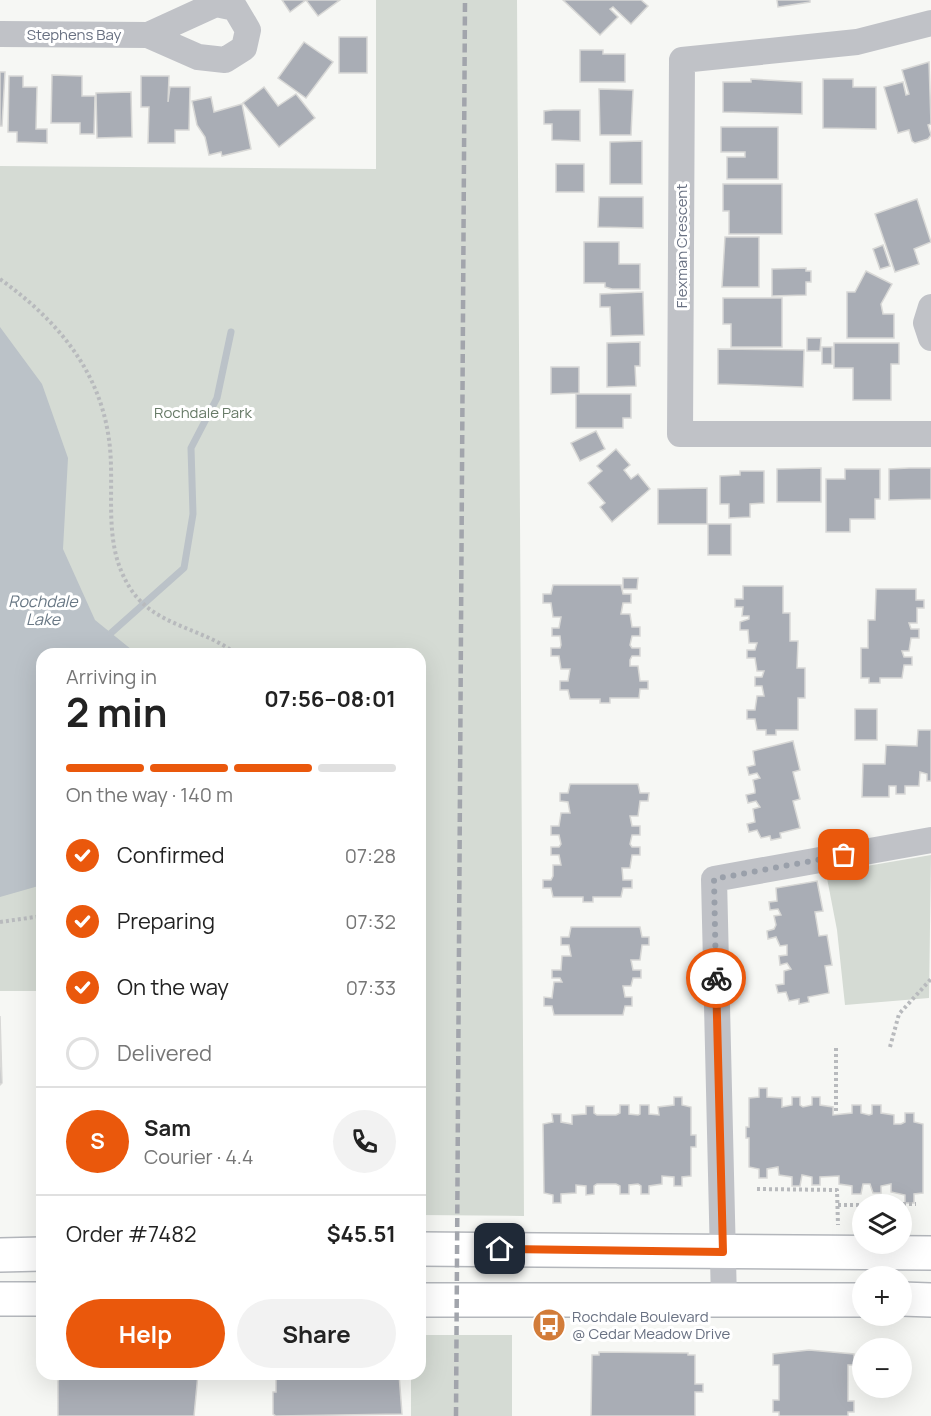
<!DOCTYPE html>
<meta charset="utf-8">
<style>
:root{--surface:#fff;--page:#f2f2f2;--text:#222;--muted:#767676;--line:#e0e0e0;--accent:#ea580c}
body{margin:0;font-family:Manrope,sans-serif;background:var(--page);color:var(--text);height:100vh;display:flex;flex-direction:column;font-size:22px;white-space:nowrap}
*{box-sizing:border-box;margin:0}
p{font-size:20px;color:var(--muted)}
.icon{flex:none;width:33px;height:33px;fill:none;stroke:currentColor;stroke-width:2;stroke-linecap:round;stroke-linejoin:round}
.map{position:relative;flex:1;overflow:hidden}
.panel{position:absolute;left:36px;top:648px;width:390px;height:732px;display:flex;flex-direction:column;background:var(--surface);border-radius:18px;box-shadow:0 6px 24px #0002}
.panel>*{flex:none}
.tools{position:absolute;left:852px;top:1194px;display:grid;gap:12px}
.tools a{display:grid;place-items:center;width:60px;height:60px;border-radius:50%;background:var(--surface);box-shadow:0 6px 24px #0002;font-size:30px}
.pin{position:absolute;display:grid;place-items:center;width:51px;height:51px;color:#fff;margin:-26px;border-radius:12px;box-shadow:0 3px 9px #0006}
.courier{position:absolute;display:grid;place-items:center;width:60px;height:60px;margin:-30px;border:4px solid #ea580c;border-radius:50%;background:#fff;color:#222;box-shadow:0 2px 8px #0007}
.headline em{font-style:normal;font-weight:700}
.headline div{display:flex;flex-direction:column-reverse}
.headline{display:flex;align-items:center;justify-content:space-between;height:102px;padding:0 30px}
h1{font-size:39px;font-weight:700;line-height:45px}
.bar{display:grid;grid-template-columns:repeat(4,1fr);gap:9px 6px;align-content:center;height:72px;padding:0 30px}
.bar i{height:8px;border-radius:4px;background:var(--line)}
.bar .on{background:var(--accent)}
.bar p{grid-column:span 4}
.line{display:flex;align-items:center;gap:15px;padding:0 30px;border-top:2px solid var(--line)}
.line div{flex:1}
.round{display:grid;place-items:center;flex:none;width:63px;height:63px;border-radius:32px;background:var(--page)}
ol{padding:0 30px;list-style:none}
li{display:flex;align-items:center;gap:18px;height:66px}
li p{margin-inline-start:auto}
li .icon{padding:6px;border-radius:50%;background:var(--accent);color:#fff;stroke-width:4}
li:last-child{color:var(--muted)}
li i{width:33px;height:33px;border:3px solid var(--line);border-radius:50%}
.action{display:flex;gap:12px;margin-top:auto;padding:12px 30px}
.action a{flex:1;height:69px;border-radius:36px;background:var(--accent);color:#fff;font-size:24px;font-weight:700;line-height:69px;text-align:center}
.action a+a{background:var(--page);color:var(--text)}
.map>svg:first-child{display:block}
</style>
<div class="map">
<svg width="931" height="1416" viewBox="0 0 931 1416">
<rect width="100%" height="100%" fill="#f6f7f4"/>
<g fill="#d5dbd4">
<polygon points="376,0 517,0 524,1216 420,1215 420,654 42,654 42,991 0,991 0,166 376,169"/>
<polygon points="931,855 929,998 845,1005 837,930 826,873"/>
<polygon points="420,1335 512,1335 512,1416 411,1416 411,1374 420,1374"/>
</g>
<polygon fill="#bbc2c8" points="0,327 42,384 68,458 63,549 95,620 137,654 42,654 42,885 0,897"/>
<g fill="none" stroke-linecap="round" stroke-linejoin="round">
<polyline stroke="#bbc2c8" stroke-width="7" points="111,633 184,568 193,514 191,448 217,398 231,332"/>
</g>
<g fill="#a9adb5" stroke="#d8d8d6" stroke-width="1.5">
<polygon points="282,0 306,0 290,12"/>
<polygon points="306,0 340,0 318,16"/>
<polygon points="563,0 641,0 648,6 631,24 613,7 610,9 618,17 600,35"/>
<polygon points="777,0 810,0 810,2 778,7"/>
<rect x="339" y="37" width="28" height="36"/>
<polygon points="304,42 333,62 306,98 278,78"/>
<polygon points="580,50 603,50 603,54 625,54 625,82 580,82"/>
<polygon points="929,62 931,124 928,125 931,135 928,139 915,143 912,141 909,130 898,133 884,87 903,82 906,95 909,94 902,70"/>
<polygon points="0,72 5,72 2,126 0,126"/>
<polygon points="52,75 82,76 82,96 95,96 94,134 80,134 80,123 51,123"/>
<polygon points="9,76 23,76 23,87 37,87 36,129 47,129 47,143 17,142 17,132 8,132"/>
<polygon points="141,76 169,76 168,102 170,87 190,87 189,130 175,130 175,143 148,143 149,107 141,107"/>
<polygon points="751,79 802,82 802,114 723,112 723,82 751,82"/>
<polygon points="823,79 853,79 853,87 876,87 876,129 823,128"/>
<polygon points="264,87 278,106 296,94 315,118 279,147 243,103"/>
<polygon points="599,89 633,90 631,135 600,135"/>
<polygon points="131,92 132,137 97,138 96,93"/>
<polygon points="211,97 214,112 242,104 251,149 222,156 221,152 209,155 205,137 197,125 192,101"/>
<polygon points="553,110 580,110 580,141 552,140 552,124 544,124 544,111"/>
<polygon points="721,127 778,127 778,179 727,179 727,157 745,157 745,152 721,152"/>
<polygon points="642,141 642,184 610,184 610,142"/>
<rect x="556" y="164" width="28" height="28"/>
<polygon points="723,184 782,184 782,234 729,234 729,211 723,211"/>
<polygon points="599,197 643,197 643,228 598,227"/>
<polygon points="917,199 931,242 914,249 919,264 895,272 875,214"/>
<polygon points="725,237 759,237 759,287 722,287"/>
<polygon points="584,242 619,242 619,264 640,264 640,289 612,289 605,287 605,283 584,283"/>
<polygon points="883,245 890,266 880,269 873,249"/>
<polygon points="806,268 806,271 811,271 811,282 806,282 806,295 772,296 772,269"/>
<polygon points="866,271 892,284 881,304 883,314 894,314 894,338 847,338 847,292 855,292"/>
<polygon points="643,292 644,335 611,336 610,307 600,307 600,294"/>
<polygon points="723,298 782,298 782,347 731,347 731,324 723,324"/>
<polygon points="807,338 821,338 820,351 807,351"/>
<polygon points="640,342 640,366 635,366 636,386 607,387 607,343"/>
<polygon points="834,343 899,343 899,364 891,364 891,400 853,400 853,368 834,368"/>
<rect x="822" y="347" width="10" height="17"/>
<polygon points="718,349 804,350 803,387 718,384"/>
<polygon points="551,367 579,367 579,393 551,394"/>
<polygon points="576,394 631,394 631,418 623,418 623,428 576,428"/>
<polygon points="596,431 605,449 580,461 571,443"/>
<polygon points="616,449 630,465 624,470 631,479 638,474 650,489 612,522 600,507 605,503 588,483 602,471 597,466"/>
<polygon points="821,468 821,502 777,502 777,469"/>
<polygon points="909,468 931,468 931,499 889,500 889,469"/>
<polygon points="845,469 880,469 880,499 875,499 875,519 850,519 850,532 826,532 826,479 845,479"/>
<polygon points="740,471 764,471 764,503 750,504 750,517 729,518 729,504 720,504 720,476 740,475"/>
<polygon points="707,488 707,524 658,524 658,489"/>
<rect x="708" y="524" width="23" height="31"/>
<polygon points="623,578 638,578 637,589 623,589"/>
<polygon points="553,585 621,585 623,594 631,594 631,603 623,603 621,614 630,614 632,627 640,627 640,636 632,636 630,645 632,648 640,648 640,656 632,656 630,660 630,666 638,666 640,681 648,681 648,689 640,689 639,698 610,698 610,703 600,703 600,699 570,699 568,690 560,690 560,681 568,681 570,669 561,669 559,656 551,656 551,648 560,648 561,645 560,636 552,636 552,628 559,628 561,617 553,617 551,603 543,603 543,594 551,594"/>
<polygon points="743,586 783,586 783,613 790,613 790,641 798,641 797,668 805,668 805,698 798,698 798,730 776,730 776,735 766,735 766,730 757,730 755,719 747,719 747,710 755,710 757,696 764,696 762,686 755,686 755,677 762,677 764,671 757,671 755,658 747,658 747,650 755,650 757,643 749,643 748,630 740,630 740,622 749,619 749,616 742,616 743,607 735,607 735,599 743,599"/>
<polygon points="876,589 916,589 916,600 924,600 924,608 917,608 917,623 909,623 911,629 919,629 919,638 911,638 909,651 902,651 904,657 912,657 912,665 904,665 902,678 880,678 880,683 869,683 869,678 861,678 861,648 868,648 868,620 875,620"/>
<rect x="855" y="709" width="22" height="31"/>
<polygon points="918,730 931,730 931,781 927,781 927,774 920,772 919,786 905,786 905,794 896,794 896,786 889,786 889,797 862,797 863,764 885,764 886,745 917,746"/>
<polygon points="793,741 800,770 793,772 800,799 793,801 800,828 780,833 781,838 771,840 770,836 761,838 757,830 749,832 747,824 755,822 753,809 760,807 756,801 748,803 746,795 755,793 755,790 753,780 760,778 757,773 749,775 747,767 755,765 753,751"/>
<polygon points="570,784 638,784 640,793 649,793 648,801 640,801 638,816 630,816 632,826 640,826 640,835 632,835 630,844 632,847 640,847 640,855 632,855 630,868 622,868 623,880 632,880 632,888 623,888 621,897 593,897 593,902 583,902 583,897 553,897 551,888 543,888 543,880 551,880 553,876 553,865 561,865 559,855 551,855 551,847 559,847 561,844 559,835 551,835 551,826 559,826 561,813 570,813 568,802 560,801 560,793 568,793"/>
<polygon points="817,881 823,911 815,912 819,936 827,935 832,965 825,966 829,993 808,997 809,1002 799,1004 799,999 789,1001 786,992 778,993 776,985 784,984 784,971 791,969 787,963 780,965 779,956 787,955 787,945 780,946 776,937 768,939 767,931 774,929 776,925 774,916 781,915 778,909 770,910 769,902 777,901 776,888"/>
<polygon points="571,927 640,927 642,937 649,937 649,945 642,945 640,960 631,960 633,970 641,970 641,978 633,978 631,986 623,986 625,997 632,997 632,1006 625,1006 623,1015 554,1015 552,1006 544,1006 544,997 552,998 554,982 562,982 560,978 552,978 552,970 561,970 562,956 571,956 569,945 561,945 561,937 569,937"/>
<polygon points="0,1016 2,1083 0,1085"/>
<polygon points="759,1088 767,1088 767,1097 782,1098 782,1107 792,1105 792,1097 800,1097 800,1105 803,1107 812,1105 812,1097 820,1097 820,1105 833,1107 833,1115 852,1113 852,1105 861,1105 861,1113 869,1115 872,1114 872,1105 881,1105 881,1113 894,1115 894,1124 901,1124 905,1122 905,1113 914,1113 914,1122 923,1124 923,1193 914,1194 914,1203 905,1203 905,1195 891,1192 891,1184 881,1186 881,1193 873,1193 870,1184 863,1184 861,1194 852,1194 852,1186 839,1184 839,1176 820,1177 820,1185 812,1185 812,1177 802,1175 800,1186 792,1186 792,1177 779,1175 778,1167 767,1169 767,1178 759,1178 759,1169 749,1167 749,1138 746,1138 746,1127 749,1127 749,1098 759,1097"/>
<polygon points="674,1097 682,1097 682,1105 691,1107 691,1135 696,1135 696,1147 691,1147 691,1176 682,1177 682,1186 674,1186 674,1177 662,1176 662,1184 649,1186 649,1194 641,1194 641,1186 638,1184 629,1185 629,1194 620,1194 620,1186 616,1184 597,1184 594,1186 594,1194 586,1195 586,1186 576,1185 576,1193 561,1194 561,1203 553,1203 553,1195 544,1193 543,1124 553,1122 552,1114 561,1114 561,1122 572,1124 572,1115 586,1114 586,1106 594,1106 594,1113 597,1115 616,1115 620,1113 620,1105 629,1105 629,1114 638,1115 640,1114 640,1105 649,1105 649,1114 659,1115 658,1107 674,1105"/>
<polygon points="809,1350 854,1354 854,1365 848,1365 848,1401 854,1401 854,1412 848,1412 848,1416 779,1416 779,1412 773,1412 773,1400 779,1400 779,1365 773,1365 773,1354"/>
<polygon points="599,1352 688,1353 688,1355 695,1355 695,1384 703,1384 703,1392 695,1392 695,1416 591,1416 592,1355 599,1355"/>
<polygon points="62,1374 198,1374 194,1416 58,1416 58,1381"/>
<polygon points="276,1374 399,1374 402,1414 276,1416 273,1414 273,1392 276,1392"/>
</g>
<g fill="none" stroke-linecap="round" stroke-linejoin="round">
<defs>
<g id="secondary">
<polyline points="420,1249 931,1253"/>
<polyline points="0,1255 42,1254"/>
<polyline points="0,1299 42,1299"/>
<polyline points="902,1299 931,1300"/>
<polyline points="420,1300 862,1300"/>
</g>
</defs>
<use href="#secondary" stroke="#b3b6bb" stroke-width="36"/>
<g stroke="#b8babd" stroke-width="4" stroke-dasharray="3 3" stroke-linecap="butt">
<path d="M0 279C65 326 110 383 111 467 112 511 106 553 132 591 157 627 204 628 236 654"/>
<polyline points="0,922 42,916"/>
<polyline points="890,1047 899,1014 931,979"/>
<polyline points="836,1048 836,1111"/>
<polyline points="757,1189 837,1190 838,1225"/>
<polyline points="873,1204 916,1204"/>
<polyline points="838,1205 862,1205"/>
</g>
<g stroke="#c0c2c7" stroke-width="26">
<polyline points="931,23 857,42 682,60 680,434 931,434"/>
<polyline points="0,34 148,35 198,57 225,60 244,48 248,30 235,8 216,4 148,35"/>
<polyline points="931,307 926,323 931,338"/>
<polyline points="724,1301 714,879 931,840"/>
</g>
<use href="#secondary" stroke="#fff" stroke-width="33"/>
<polyline stroke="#a2a5ac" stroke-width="4.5" stroke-dasharray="9 4.5" stroke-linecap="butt" points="456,1416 465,0"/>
</g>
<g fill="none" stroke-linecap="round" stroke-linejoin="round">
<polyline stroke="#9aa0aa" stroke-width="6" stroke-dasharray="0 10.8" points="716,978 714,879 844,855"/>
<polyline stroke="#ea580c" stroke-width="8" points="500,1249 723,1252 716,978"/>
</g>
<defs>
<symbol id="bus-disc" viewBox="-11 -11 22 22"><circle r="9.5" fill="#d27c39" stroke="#fff"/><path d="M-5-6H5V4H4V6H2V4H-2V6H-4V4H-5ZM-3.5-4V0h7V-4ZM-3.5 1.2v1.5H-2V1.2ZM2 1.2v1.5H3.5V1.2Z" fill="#fff"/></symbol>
</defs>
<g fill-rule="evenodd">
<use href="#bus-disc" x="530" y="1306" width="38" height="38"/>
</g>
<g text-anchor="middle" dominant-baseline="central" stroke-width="6" stroke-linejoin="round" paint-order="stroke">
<g font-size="15" fill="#697182" stroke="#fff">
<text x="74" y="34">Stephens Bay</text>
<text transform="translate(681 246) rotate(-90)">Flexman Crescent</text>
</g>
<g font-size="15" fill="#677a67" stroke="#fff">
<text x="203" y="412">Rochdale Park</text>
</g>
<g font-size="15" fill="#697182" stroke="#fff" text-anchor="start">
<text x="572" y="1316">Rochdale Boulevard<tspan x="572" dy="17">@ Cedar Meadow Drive</tspan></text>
</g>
<g font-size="16" font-style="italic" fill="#697885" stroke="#fff">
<text x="43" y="601">Rochdale<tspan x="43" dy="18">Lake</tspan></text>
</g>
</g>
</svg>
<div class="tools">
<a><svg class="icon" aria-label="layers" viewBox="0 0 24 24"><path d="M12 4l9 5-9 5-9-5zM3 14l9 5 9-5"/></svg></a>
<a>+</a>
<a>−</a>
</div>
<div class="pin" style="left:844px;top:855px;background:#ea580c"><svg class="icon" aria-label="bag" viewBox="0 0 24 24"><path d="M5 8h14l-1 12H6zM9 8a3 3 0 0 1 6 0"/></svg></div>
<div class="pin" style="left:500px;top:1249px;background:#1f2937"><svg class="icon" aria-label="home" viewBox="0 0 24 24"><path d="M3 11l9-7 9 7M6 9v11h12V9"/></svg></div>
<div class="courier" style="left:716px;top:978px"><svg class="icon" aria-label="bike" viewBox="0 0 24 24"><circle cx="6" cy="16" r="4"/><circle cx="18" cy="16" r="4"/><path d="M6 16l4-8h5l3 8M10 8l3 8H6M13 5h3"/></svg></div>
<section class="panel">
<div class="headline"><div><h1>2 min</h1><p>Arriving in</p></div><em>07:56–08:01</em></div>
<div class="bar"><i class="on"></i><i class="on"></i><i class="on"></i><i></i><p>On the way · 140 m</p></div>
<ol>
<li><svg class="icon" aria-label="check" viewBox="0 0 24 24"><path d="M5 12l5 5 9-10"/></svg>Confirmed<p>07:28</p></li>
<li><svg class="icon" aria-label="check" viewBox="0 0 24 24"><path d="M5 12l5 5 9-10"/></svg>Preparing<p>07:32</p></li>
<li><svg class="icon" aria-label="check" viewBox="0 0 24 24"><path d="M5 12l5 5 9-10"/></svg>On the way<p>07:33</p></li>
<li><i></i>Delivered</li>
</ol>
<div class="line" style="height:108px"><b class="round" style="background:var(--accent);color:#fff">S</b><div><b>Sam</b><p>Courier · 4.4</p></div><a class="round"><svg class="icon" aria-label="phone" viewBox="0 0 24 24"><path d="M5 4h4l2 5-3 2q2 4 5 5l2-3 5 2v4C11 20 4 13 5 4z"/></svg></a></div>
<div class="line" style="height:78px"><div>Order #7482</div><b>$45.51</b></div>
<div class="action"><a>Help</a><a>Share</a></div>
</section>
</div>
